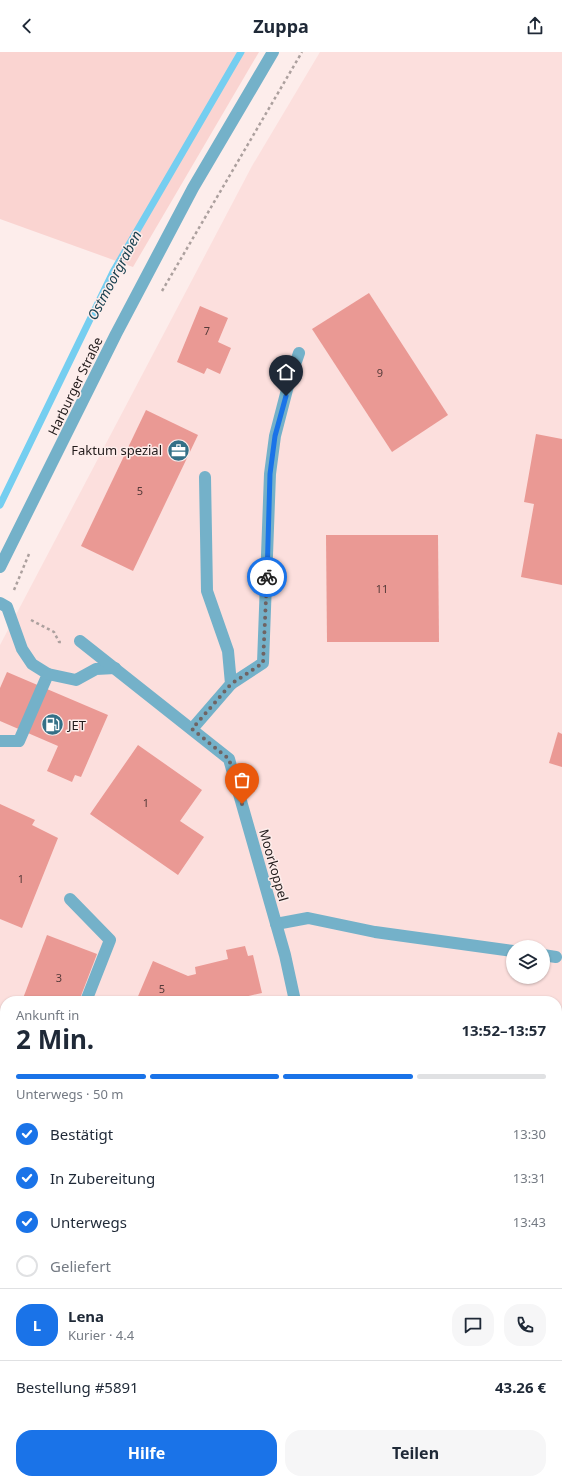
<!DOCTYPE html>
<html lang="de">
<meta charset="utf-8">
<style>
:root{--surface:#fff;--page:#f6f6f7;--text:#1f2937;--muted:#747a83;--line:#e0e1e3;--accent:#1a73e8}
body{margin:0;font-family:"Noto Sans",sans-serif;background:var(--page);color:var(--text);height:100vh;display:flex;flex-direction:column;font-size:15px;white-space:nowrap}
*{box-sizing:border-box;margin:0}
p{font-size:13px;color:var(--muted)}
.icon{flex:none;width:22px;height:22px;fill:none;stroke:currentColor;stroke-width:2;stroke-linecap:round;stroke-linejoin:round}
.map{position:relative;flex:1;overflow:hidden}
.sheet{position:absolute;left:0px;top:944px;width:562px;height:488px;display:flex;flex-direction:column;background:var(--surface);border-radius:16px 16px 0 0;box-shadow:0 1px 3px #0004}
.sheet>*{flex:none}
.buttons{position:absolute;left:506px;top:888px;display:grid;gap:8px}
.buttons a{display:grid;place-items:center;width:44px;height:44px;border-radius:50%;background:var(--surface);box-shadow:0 1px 3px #0004;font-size:20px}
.pin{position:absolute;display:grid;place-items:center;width:34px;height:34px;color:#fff;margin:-41px -17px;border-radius:50% 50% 50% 0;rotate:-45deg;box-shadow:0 0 4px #0007}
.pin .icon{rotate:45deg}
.courier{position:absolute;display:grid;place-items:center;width:40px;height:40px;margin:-20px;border:3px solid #1a73e8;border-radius:50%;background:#fff;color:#222;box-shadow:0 1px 5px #0007}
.overview em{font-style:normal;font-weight:700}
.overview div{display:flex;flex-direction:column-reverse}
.overview{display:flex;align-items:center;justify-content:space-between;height:68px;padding:0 16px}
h1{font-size:26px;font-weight:700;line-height:30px}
.bar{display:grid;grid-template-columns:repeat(4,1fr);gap:6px 4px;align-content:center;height:48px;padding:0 16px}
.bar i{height:5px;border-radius:3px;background:var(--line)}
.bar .selected{background:var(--accent)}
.bar p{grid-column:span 4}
.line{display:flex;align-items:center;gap:10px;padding:0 16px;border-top:1px solid var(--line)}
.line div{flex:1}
.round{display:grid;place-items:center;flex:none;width:42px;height:42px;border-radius:16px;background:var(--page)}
ol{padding:0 16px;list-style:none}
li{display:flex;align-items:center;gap:12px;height:44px}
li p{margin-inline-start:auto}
li .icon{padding:4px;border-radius:50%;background:var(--accent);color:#fff;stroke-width:4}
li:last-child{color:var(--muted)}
li i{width:22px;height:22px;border:2px solid var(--line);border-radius:50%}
.action{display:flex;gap:8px;margin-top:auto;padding:8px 16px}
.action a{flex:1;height:46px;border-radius:16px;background:var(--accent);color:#fff;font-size:16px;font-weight:700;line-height:46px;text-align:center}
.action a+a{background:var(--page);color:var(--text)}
header{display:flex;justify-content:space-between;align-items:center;height:52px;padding:0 16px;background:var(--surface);font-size:18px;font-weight:700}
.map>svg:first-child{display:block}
</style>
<header><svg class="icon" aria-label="back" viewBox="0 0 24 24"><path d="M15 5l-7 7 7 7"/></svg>Zuppa<svg class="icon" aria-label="share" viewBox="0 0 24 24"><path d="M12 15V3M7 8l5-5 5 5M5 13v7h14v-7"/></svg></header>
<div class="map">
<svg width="562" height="1432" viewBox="0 0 562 1432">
<rect width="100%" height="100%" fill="#fdedeb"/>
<g fill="#fcdfdd" fill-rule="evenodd">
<path d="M320 0H562V1432H423V1427H557V949H5V1006L0 1003V593L252 114ZM513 895H543V925H513Z"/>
<polygon points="0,1066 5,1068 5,1427 384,1427 385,1432 0,1432"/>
</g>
<polygon fill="#fad4d1" points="0,0 259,0 133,215 0,167"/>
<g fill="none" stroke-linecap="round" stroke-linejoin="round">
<g stroke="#75cef0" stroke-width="7">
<polyline points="0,453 113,220 241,0"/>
<polyline points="25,1427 26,1432"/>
</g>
</g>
<g fill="#ea9994">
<polygon points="369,241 448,363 392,400 312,277"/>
<polygon points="200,254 228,266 218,290 231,296 220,322 207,316 204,322 177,310"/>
<polygon points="146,358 198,383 133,519 81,494"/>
<polygon points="536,382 562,387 562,533 521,525 534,452 524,450"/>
<polygon points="326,483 438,483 439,590 327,590"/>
<polygon points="7,620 108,663 81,725 75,723 72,730 47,719 58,694 0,669 0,636"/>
<polygon points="558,680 562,682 562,715 549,711"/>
<polygon points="138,693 202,738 180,769 204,785 178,823 90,762"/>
<polygon points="0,752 35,768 32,773 58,786 22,876 0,867"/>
<polygon points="47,883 97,902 79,949 22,949"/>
<polygon points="245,894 248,904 253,903 262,941 227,949 136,949 153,909 188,924 196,922 195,915 228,907 226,898"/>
<polygon points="557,977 562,977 562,1123 557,1122"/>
</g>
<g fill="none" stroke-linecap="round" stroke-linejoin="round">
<g stroke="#aca09e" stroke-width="2.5" stroke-dasharray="3 3" stroke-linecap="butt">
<polyline points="162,239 302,0"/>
<polyline points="14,538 29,502"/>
<polyline points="31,568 54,580 59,590 63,590"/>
<polyline points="0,1051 5,1054"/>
</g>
<g stroke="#74b1c9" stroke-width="12">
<polyline points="0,551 7,555 22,597 32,612 48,622 19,689 0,689"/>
<polyline points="48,622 76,628 96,617 115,616"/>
<polyline points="231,632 263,611 270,422 275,384 289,330 299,301"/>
<polyline points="192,677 231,632 228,599 207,539 205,425"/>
<polyline points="70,847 110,888 86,949"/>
<polyline points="276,872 308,866 375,880 513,899"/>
<polyline points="543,903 556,905"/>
<polyline points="450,1427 450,1432"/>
<polyline points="370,1432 378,1427"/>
</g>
<g stroke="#74b1c9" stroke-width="12">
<polyline points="80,589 229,707 285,903 295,949"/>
<polyline points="398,1427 398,1432"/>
</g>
<g stroke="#74b1c9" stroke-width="12">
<polyline points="0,515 116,282 193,136 273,0"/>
<polyline points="0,1030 5,1032"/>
<polyline points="557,1198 562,1199"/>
</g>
</g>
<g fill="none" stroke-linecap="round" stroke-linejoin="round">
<polyline stroke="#6f6464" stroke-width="4" stroke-dasharray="0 7.2" points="242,752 229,707 192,677 231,632 263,611 267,525"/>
<polyline stroke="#1a73e8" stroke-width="5" points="267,525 270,422 275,384 286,344"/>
</g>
<defs>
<symbol id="office-disc" viewBox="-11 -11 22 22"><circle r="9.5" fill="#347087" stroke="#fdedeb"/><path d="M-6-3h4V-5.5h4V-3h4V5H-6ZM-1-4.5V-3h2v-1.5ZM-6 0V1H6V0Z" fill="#fff"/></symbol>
<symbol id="fuel-disc" viewBox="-11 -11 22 22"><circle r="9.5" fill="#347087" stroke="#fdedeb"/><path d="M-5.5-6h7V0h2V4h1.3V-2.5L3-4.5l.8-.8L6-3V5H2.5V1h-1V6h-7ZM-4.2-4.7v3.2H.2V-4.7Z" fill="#fff"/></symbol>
</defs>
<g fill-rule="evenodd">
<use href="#office-disc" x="166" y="386" width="25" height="25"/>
<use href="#fuel-disc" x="40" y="660" width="25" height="25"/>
</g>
<g text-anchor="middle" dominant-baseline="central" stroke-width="3" stroke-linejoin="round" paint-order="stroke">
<g font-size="11" fill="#543a39">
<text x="207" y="278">7</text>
<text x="380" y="320">9</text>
<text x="140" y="438">5</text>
<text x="382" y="536">11</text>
<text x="146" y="750">1</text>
<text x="21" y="826">1</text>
<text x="59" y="925">3</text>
<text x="162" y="936">5</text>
</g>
<g font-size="13" fill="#221b1b" stroke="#fdedeb">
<text transform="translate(75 334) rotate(-64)">Harburger Straße</text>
<text transform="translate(274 813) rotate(74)">Moorkoppel</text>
</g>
<g font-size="13" fill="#221b1b" stroke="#fdedeb" text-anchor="end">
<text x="162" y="398">Faktum spezial</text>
<text x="68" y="673" text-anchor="start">JET</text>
</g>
<g font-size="14" font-style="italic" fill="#163e4d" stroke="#fdedeb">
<text transform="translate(114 223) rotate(-62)">Ostmoorgraben</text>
</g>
</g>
</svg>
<div class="buttons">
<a><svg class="icon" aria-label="layers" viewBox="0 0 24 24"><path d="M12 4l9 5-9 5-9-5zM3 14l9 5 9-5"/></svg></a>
</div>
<div class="pin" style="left:242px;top:752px;background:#ea580c"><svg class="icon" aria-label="bag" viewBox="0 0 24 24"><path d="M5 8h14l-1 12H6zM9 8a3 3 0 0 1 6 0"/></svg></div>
<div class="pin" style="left:286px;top:344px;background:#1f2937"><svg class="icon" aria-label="home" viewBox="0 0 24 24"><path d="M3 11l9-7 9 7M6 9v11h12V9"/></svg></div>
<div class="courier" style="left:267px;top:525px"><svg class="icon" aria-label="bike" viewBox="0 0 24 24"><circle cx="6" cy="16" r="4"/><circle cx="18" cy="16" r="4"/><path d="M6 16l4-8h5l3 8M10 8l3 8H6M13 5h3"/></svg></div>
<section class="sheet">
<div class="overview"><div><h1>2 Min.</h1><p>Ankunft in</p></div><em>13:52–13:57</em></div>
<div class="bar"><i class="selected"></i><i class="selected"></i><i class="selected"></i><i></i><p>Unterwegs · 50 m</p></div>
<ol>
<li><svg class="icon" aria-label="check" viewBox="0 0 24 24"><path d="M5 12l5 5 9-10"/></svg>Bestätigt<p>13:30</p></li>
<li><svg class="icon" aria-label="check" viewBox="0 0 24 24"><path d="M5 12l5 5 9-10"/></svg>In Zubereitung<p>13:31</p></li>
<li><svg class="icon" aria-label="check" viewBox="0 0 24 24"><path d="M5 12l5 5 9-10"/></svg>Unterwegs<p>13:43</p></li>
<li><i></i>Geliefert</li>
</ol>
<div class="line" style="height:72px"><b class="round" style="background:var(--accent);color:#fff">L</b><div><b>Lena</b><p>Kurier · 4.4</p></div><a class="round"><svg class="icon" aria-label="chat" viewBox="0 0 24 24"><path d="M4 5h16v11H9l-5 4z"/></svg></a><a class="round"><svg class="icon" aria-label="phone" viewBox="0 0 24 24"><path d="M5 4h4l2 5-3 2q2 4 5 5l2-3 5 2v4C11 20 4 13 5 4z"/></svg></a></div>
<div class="line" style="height:52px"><div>Bestellung #5891</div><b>43.26 €</b></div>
<div class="action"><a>Hilfe</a><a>Teilen</a></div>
</section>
</div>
